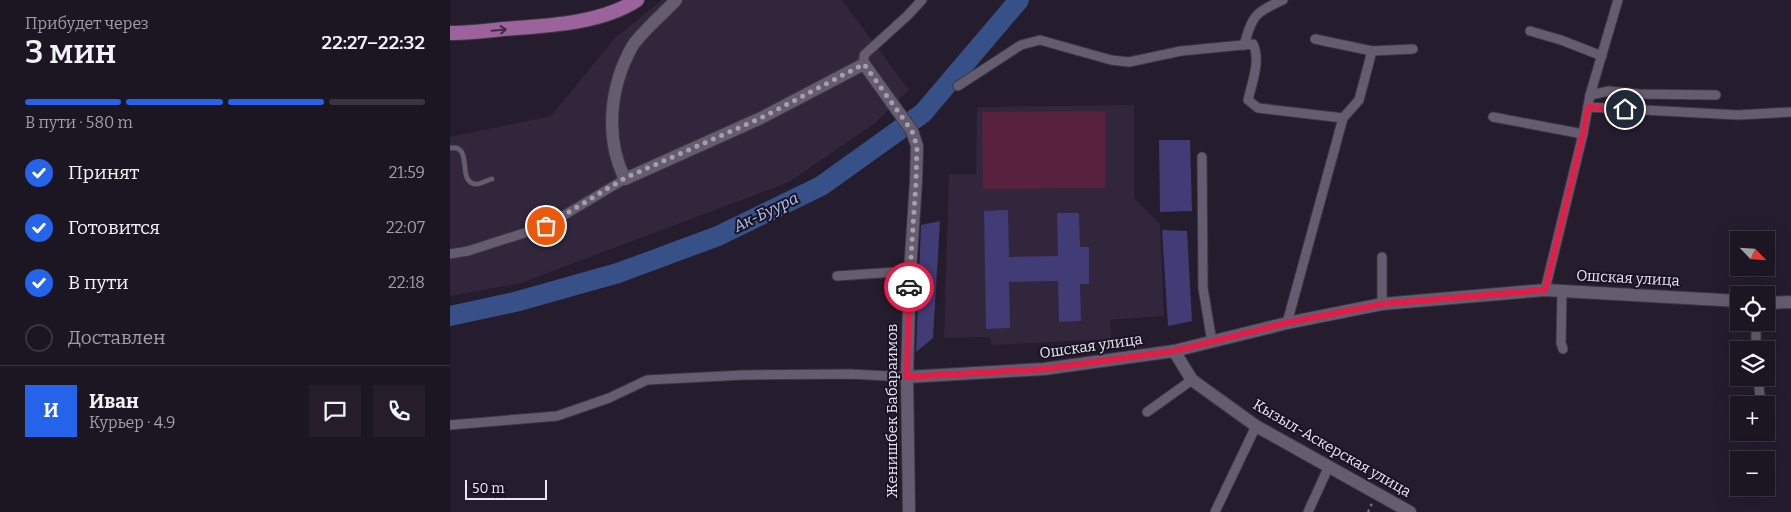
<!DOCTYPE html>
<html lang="ru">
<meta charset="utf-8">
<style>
:root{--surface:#1c1522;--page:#251e2a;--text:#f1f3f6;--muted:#a09fa5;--line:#3a3440;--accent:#2563eb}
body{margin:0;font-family:Bitter,serif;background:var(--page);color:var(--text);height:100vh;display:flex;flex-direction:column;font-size:19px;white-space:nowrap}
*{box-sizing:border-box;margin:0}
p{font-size:16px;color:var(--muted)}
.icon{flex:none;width:28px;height:28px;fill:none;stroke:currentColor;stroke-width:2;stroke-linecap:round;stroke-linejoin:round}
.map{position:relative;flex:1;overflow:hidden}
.panel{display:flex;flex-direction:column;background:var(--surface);width:450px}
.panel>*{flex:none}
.needle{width:32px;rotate:115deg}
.controls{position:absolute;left:1280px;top:231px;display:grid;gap:10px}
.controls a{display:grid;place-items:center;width:45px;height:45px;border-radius:0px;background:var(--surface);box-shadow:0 5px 20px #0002,0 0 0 1px var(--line);font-size:25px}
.scale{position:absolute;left:15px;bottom:12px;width:82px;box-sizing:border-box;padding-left:5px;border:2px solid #eae5f0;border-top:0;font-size:14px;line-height:18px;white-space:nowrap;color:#eae5f0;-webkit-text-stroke:4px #1b1323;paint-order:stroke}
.pin{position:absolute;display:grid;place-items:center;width:42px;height:42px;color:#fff;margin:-21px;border:2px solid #fff;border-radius:50%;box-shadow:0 1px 5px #0007}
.courier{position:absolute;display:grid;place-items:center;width:50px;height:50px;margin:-25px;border:4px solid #e11d48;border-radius:50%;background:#fff;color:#222;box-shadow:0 1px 6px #0007}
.summary em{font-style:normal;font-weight:600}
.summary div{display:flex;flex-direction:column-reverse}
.summary{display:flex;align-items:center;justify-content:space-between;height:85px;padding:0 25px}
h1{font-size:32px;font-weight:600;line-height:38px}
.bar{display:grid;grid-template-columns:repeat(4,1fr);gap:8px 5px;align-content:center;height:60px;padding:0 25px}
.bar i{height:6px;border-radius:4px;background:var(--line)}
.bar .selected{background:var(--accent)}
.bar p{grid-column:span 4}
.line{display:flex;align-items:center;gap:12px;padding:0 25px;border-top:1px solid var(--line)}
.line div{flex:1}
.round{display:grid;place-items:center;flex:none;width:52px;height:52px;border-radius:0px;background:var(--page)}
ol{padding:0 25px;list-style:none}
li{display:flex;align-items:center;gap:15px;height:55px}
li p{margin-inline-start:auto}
li .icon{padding:5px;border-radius:50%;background:var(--accent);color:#fff;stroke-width:4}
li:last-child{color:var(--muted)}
li i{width:28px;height:28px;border:2px solid var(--line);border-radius:50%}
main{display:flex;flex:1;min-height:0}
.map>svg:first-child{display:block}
</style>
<main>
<section class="panel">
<div class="summary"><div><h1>3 мин</h1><p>Прибудет через</p></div><em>22:27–22:32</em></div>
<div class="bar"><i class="selected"></i><i class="selected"></i><i class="selected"></i><i></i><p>В пути · 580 m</p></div>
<ol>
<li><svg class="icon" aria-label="check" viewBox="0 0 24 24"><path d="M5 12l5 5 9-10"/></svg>Принят<p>21:59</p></li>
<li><svg class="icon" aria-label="check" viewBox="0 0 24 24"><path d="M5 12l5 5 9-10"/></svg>Готовится<p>22:07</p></li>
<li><svg class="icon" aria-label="check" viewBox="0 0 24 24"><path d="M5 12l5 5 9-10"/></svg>В пути<p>22:18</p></li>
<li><i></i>Доставлен</li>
</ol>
<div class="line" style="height:90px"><b class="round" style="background:var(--accent);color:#fff">И</b><div><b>Иван</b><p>Курьер · 4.9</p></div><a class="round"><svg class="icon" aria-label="chat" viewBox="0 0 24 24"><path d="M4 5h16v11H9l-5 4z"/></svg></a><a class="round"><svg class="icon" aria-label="phone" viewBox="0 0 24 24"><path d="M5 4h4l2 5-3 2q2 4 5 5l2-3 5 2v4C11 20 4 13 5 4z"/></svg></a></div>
</section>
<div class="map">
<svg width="1341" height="512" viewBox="0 0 1341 512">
<rect width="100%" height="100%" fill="#251c2d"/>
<g fill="#31263c">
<polygon points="212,0 392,0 459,90 425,123 339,182 71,283 0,296 0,137 101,116 165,38"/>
<polygon points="684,105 684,198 710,224 714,316 660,320 661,339 541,345 540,337 494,338 499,174 526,174 527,107"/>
</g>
<polygon fill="#58213d" points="655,111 655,188 533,189 532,112"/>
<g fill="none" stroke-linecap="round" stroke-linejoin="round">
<polyline stroke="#375088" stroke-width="20" points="0,316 65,302 168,273 268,236 371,186 473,113 569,0"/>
</g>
<g fill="#413b76">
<polygon points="709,140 740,140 742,211 710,212"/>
<polygon points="558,210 559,257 608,256 607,213 629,213 630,247 639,247 639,284 630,284 631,321 609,322 608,281 559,282 560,328 536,329 534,211"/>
<polygon points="490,221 483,338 466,352 471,225"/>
<polygon points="712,230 737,231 742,321 718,326"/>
</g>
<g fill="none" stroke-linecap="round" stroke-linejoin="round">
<defs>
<path id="lane" d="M0 148C25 144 5 184 27 184 31 184 37 180 42 179"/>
<g id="street">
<polyline points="1080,31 1111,40 1152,56"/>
<polyline points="865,39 922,51 963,49"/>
<path d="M794 45C803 15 804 13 833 0"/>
<polyline points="414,64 414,55 457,16 472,0"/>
<path d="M508 86 571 45 590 40 661 60 679 62 731 51 803 44C811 60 802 83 798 100L808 108 893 118 837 323"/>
<polyline points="1140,95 1159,91 1189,94 1266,95"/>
<polyline points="1138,107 1288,115 1341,112"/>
<polyline points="1043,117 1133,134"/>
<polyline points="893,118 909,100 922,51"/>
<polyline points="752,157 753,288 762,342"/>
<polyline points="0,254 18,251 96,226 175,179"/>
<polyline points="932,257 932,304"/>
<polyline points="387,276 460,271"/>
<polyline points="1095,290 1133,134 1140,95 1168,0"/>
<polyline points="1112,290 1111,343 1113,349"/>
<polyline points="1306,350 1306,322"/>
<polyline points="1308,378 1311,405"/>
<polyline points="697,412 742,380"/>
<polyline points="0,425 107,416 159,398 197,380 293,375 400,374 457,377"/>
<polyline points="765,512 806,426"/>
<polyline points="858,512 879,466"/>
</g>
<g id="secondary">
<path d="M226 0C215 12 191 33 183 45 160 85 154 137 175 179L311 118 414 64 462 131 467 146 466 182 460 271 457 377 459 512"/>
<polyline points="1316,303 1341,302"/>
<polyline points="724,351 742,380 806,426 960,512"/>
<polyline points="457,377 594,369 724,351 837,323 932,304 1095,290 1289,301"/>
</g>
<path id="primary" d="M0 33C18 33 36 31 53 29 95 26 151 24 187 0"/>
</defs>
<use href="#lane" stroke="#3e3745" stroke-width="6"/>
<use href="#street" stroke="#3e3745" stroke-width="11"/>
<use href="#secondary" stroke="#3e3745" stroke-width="14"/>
<use href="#primary" stroke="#3e3745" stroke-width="16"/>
<polyline stroke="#807987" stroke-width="2" stroke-dasharray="2.5 4" stroke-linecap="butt" points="918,512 922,503"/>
<use href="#lane" stroke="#665c70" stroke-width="4.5"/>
<use href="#street" stroke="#665c70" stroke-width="9"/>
<use href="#secondary" stroke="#665c70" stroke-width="12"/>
<use href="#primary" stroke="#9b629c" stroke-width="14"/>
</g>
<defs><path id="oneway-shaft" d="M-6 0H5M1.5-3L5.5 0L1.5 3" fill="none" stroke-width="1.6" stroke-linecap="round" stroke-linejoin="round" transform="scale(1.25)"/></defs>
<use stroke="#412b47" href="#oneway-shaft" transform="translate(49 30) rotate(-5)"/>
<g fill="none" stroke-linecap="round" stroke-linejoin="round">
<polyline stroke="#a59fac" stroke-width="5" stroke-dasharray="0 9" points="96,226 175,178 311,118 414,64 462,131 467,146 466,182 459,287"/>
<polyline stroke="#e11d48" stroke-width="6" points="459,287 457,377 594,369 724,351 836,323 932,304 1095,290 1133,134 1138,107 1175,109"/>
</g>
<g text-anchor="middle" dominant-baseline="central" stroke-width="4" stroke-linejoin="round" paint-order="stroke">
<g font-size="15" fill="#eae5f0" stroke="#1b1323">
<text transform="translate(1178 278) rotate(3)">Ошская улица</text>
<text transform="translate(641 346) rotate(-8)">Ошская улица</text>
<text transform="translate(442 411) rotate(-90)">Женишбек Бабараимов</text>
<text transform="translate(882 448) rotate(30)">Кызыл-Аскерская улица</text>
</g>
<g font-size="16" font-style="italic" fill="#aac3f5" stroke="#1b1323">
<text transform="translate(316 212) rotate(-26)">Ак-Буура</text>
</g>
</g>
</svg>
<div class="controls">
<a><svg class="needle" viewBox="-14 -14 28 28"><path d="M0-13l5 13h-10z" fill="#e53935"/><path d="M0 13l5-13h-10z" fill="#a09fa5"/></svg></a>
<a><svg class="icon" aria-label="locate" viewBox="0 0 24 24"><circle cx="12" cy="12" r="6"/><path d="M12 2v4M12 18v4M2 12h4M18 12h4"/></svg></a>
<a><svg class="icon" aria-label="layers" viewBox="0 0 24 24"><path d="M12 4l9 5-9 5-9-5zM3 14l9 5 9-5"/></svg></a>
<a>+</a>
<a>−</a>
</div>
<div class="scale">50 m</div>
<div class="pin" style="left:96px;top:226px;background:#ea580c"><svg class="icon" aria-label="bag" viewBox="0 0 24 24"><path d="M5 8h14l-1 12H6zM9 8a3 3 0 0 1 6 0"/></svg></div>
<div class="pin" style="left:1175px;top:109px;background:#1f2937"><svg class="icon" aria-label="home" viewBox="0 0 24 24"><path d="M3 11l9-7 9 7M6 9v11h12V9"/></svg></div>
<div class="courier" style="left:459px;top:287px"><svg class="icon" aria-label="car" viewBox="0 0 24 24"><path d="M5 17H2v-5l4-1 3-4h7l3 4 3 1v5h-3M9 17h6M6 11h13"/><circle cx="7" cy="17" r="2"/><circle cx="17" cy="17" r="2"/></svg></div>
</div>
</main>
